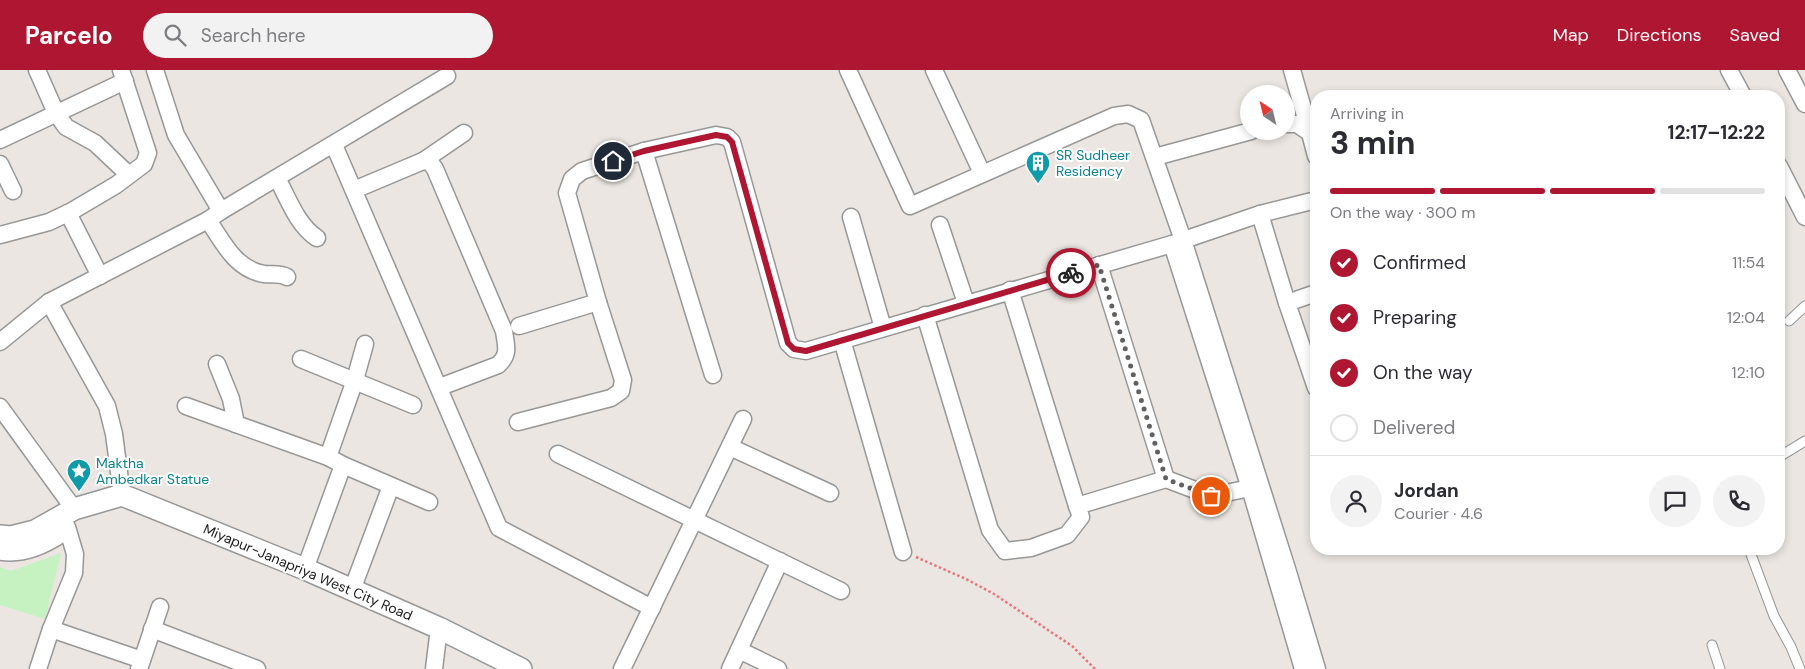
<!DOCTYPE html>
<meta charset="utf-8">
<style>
:root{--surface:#fff;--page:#f2f2f3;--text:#2b2b33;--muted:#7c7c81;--line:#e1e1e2;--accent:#af1631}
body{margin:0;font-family:"DM Sans",sans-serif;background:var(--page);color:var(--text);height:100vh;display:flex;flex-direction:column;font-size:19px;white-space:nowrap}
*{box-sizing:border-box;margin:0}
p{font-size:16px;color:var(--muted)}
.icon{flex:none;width:28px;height:28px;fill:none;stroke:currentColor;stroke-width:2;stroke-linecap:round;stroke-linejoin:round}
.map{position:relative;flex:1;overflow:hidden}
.side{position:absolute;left:1310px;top:20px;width:475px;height:465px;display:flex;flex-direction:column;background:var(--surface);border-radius:20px;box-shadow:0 2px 8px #0003}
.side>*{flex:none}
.needle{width:32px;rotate:325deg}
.buttons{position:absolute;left:1240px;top:15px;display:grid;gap:10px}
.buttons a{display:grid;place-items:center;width:55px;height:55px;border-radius:50%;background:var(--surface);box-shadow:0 2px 8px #0003;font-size:25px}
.pin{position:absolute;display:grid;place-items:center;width:42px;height:42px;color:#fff;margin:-21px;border:2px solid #fff;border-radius:50%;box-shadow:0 1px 5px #0007}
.courier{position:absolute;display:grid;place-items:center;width:50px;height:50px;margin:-25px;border:4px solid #af1631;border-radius:50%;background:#fff;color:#222;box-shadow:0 1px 6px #0007}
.summary em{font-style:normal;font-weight:700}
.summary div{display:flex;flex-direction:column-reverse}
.summary{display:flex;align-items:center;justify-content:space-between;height:85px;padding:0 20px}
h1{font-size:32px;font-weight:700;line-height:38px}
.bar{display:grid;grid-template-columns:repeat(4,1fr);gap:8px 5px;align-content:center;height:60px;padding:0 20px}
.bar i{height:6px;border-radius:4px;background:var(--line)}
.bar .active{background:var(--accent)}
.bar p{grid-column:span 4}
.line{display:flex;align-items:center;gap:12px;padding:0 20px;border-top:1px solid var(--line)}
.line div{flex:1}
.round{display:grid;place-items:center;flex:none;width:52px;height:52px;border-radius:26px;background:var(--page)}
ol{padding:0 20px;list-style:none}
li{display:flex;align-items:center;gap:15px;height:55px}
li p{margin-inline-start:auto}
li .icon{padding:5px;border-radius:50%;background:var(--accent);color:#fff;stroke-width:4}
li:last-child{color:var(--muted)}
li i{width:28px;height:28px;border:2px solid var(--line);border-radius:50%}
header{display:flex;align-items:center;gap:30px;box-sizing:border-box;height:70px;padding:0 25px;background:var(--accent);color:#fff}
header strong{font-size:24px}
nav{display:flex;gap:28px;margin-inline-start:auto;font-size:18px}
.search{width:350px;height:45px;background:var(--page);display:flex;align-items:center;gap:12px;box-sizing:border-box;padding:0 18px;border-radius:28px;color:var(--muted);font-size:19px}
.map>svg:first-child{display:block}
</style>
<header>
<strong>Parcelo</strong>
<div class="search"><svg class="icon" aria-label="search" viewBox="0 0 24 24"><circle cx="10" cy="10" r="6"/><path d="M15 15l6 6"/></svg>Search here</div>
<nav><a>Map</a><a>Directions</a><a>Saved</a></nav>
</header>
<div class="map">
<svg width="1805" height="599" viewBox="0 0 1805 599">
<rect width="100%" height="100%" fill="#ebe6e1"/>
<polygon fill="#c6f2c1" points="61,483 45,549 0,535 0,497 11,501"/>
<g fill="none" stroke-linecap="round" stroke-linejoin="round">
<defs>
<g id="service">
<polyline points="1789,251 1805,236"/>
<polyline points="1779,387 1805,371"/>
<polyline points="1749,479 1774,546 1791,577 1800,599"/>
<polyline points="1712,575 1720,599"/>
</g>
<g id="minor">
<polyline points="37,0 56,43 66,57 95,73 128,104"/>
<polyline points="155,0 176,65 221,141"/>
<polyline points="848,0 910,136 1114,46 1128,44 1141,50 1183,170 1288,502 1317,599"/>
<polyline points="934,0 982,103"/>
<polyline points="1292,0 1310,63 1316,61"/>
<polyline points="1729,0 1743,26"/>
<polyline points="1787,0 1805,34"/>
<polyline points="1286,54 1297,54 1310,63 1316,86"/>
<polyline points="0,70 125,11"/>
<polyline points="334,75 499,458 652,538"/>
<polyline points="644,81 713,305"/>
<polyline points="1155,87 1251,61"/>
<polyline points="423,91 464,63"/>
<polyline points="0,94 13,121"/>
<polyline points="1779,96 1805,147"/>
<path d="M277 108C288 128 297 155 317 168"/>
<path d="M354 120 423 91 430 92 435 99 504 261C506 276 510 284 498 295L440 317"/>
<polyline points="68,143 100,206"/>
<polyline points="1260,144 1287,233 1316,318"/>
<polyline points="851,147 883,258"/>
<path d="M208 150C223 172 235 199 264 204 272 205 280 203 287 207"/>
<polyline points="940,155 966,233"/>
<polyline points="0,165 49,152 72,141 116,115 144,94 148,83 121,0"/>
<polyline points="1172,174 1250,418 1303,599"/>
<polyline points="1099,195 1166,409"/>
<polyline points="1010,220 1077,436 1166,409 1211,426 1250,418"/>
<polyline points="49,232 107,336 114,364 122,425"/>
<polyline points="1287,233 1316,223"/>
<polyline points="925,245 990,460 1005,481 1031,478 1067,465 1081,447 1077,436"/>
<polyline points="519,256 598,232"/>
<polyline points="842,270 903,482"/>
<polyline points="0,272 49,232 208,150 221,141 447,6"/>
<polyline points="301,289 413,335"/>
<polyline points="217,294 231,329 236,354"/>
<polyline points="186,336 328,387 343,395 305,499"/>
<polyline points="0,337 74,439"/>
<polyline points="518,352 611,328 621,321 623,310 598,232 567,123 572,109 582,101 644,81 716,65 727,67 732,72 788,273 794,279 806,281 1172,174 1260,144 1316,130"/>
<polyline points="730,377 830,423"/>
<polyline points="558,384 841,521"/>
<polyline points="328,387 355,310 365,274"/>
<polyline points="343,395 429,432"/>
<polyline points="352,520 391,416"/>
<polyline points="51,559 142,590"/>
<polyline points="152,559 257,599"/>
<polyline points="739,580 778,599"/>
<polyline points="38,599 51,559 74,503 75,484 67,457"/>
<polyline points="139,599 160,537"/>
<polyline points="434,599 439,558"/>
<polyline points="622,599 743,349"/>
<polyline points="730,599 780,491"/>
</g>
<g id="tertiary">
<polyline points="0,466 11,467 35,461 74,439 122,425 305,499 439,558 521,599"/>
<path d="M0 479C22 483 42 474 60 462"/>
</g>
</defs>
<use href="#service" stroke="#979797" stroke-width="11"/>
<use href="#minor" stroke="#979797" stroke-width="19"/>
<use href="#tertiary" stroke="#979797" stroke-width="24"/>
<polyline stroke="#e9747c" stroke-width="2.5" stroke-dasharray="2.5 2.5" stroke-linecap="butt" points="916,487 966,509 994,524 1072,576 1095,599"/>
<use href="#service" stroke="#fff" stroke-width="9"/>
<use href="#minor" stroke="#fff" stroke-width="16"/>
<use href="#tertiary" stroke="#fff" stroke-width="21"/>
</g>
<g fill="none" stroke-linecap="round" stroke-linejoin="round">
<polyline stroke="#636160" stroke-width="5" stroke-dasharray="0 9" points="1071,203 1099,195 1166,409 1211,426"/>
<polyline stroke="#af1631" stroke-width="6" points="613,91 644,81 716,65 727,67 732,72 788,273 794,279 806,281 1071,203"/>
</g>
<defs>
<symbol id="building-pin" viewBox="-11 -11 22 30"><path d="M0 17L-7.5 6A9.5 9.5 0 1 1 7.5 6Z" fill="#0f9aa8" stroke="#fff"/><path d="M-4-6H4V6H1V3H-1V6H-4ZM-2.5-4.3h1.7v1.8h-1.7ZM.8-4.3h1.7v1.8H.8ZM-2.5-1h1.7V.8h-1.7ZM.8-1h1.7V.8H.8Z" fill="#fff"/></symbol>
<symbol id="sight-pin" viewBox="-11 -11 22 30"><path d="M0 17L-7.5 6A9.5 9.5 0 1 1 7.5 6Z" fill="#0f9aa8" stroke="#fff"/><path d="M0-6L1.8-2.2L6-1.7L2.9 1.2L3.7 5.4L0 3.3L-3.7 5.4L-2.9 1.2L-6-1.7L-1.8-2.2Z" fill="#fff"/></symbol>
</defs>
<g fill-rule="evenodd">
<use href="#building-pin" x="1024" y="79" width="28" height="38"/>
<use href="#sight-pin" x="65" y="387" width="28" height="38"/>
</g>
<g text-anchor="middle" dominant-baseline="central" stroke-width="4" stroke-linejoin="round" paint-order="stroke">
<g font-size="14" fill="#0d838f" stroke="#fff" text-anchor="start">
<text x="1056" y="85">SR Sudheer<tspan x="1056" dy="16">Residency</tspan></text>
<text x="96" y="393">Maktha<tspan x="96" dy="16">Ambedkar Statue</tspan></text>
</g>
<g font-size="14" fill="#1a1a1a" stroke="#fff">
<text transform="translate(308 502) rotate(23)">Miyapur-Janapriya West City Road</text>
</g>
</g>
</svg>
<div class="buttons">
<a><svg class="needle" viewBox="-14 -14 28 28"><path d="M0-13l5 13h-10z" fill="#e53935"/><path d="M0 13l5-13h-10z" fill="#7c7c81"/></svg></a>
</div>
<div class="pin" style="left:1211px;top:426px;background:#ea580c"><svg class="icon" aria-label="bag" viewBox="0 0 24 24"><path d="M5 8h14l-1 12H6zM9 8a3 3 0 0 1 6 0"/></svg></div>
<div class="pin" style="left:613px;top:91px;background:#1f2937"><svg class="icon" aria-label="home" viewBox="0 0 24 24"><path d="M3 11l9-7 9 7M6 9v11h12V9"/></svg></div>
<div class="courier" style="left:1071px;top:203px"><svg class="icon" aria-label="bike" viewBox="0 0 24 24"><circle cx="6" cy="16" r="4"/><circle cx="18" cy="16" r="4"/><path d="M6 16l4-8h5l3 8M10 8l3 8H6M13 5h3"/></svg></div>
<section class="side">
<div class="summary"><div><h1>3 min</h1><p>Arriving in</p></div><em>12:17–12:22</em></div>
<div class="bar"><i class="active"></i><i class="active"></i><i class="active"></i><i></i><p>On the way · 300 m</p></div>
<ol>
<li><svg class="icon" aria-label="check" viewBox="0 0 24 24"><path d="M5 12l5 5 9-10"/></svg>Confirmed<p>11:54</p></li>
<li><svg class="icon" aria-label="check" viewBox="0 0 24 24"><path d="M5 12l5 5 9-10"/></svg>Preparing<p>12:04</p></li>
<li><svg class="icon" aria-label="check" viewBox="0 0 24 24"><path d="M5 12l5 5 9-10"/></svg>On the way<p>12:10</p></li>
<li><i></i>Delivered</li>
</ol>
<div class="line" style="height:90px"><a class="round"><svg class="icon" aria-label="person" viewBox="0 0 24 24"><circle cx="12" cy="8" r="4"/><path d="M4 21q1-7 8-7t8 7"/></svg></a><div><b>Jordan</b><p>Courier · 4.6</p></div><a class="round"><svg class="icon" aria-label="chat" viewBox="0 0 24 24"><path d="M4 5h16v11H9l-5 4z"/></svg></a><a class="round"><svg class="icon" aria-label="phone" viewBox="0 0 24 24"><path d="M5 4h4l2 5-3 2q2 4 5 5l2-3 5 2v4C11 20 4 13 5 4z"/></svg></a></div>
</section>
</div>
